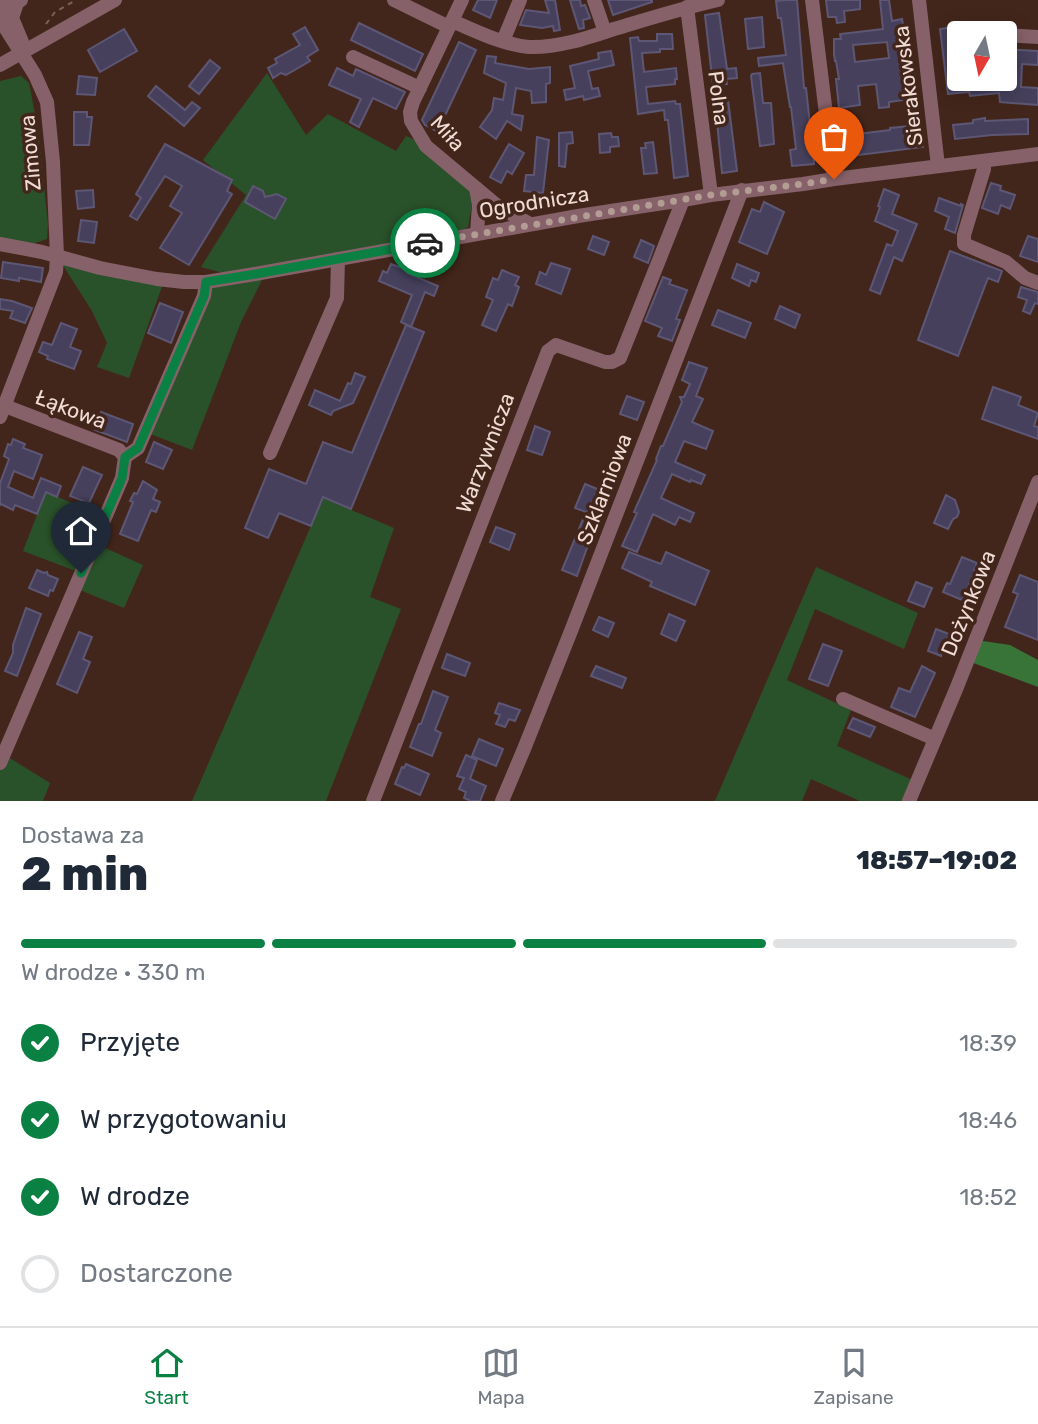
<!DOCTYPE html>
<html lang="pl">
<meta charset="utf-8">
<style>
:root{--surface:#fff;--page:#f6f6f7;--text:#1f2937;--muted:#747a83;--line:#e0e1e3;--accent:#0b8043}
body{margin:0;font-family:Rubik,sans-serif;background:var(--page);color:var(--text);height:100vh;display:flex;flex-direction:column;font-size:26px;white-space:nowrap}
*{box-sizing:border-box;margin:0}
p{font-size:23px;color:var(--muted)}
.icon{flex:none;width:38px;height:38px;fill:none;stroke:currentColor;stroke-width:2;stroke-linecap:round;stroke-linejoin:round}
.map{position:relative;height:801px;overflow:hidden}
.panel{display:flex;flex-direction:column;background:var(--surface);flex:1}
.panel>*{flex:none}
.needle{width:46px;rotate:189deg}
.buttons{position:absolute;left:947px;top:21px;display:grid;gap:14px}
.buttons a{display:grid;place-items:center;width:70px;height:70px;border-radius:7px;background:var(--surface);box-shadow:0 4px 18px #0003;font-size:35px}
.pin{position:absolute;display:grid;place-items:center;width:60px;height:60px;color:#fff;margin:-72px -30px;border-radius:50% 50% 50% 0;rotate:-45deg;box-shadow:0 0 7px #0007}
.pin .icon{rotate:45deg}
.courier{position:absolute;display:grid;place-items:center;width:70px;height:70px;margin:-35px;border:5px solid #0b8043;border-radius:50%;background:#fff;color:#222;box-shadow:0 2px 9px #0007}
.headline em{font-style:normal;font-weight:800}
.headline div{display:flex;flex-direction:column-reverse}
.headline{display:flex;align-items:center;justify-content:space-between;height:119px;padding:0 21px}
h1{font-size:46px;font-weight:800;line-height:52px}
.bar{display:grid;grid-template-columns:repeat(4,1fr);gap:10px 7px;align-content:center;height:84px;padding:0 21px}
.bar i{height:9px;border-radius:5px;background:var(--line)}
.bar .active{background:var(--accent)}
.bar p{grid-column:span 4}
ol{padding:0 21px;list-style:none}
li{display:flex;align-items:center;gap:21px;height:77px}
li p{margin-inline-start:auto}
li .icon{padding:7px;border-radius:50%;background:var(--accent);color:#fff;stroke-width:4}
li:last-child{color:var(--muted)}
li i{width:38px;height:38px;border:4px solid var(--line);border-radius:50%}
.tab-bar{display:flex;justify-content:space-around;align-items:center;height:98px;border-top:2px solid var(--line);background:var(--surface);font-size:19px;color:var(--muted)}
.tab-bar a{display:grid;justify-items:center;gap:4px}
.tab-bar .active{color:var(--accent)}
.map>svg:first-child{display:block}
</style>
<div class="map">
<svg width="1038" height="801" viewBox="0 0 1038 801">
<rect width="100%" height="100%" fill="#43261b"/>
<g fill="#2a522a">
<polygon points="267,73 306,135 328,114 396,151 406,136 425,144 475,186 468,227 458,233 223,273 201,267 246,195 203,160"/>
<polygon points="21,76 29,83 38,130 48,224 47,239 35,243 0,243 0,81"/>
<polygon points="57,256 164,281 129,378 97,367 107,343 92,311"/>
<polygon points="266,272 241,322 192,450 145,432 206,282"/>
<polygon points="46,492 105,517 94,543 143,565 124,608 75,588 81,573 23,551"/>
<polygon points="323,498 394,528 370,597 401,609 326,801 192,801"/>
<polygon points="816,567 918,613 904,649 815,609 787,680 851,710 837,746 917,782 909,801 860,801 811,779 802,801 715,801"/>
<polygon points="0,752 50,783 43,801 0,801"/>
</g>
<polygon fill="#387438" points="976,640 1010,645 1038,660 1038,687 968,661"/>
<g fill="#46405c" stroke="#5d5775" stroke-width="2" fill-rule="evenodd">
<polygon points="478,0 497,0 490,18 473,10"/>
<polygon points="545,0 555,0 560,30 554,31 553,26 542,28 520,25 526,10 549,13"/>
<polygon points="570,0 580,0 581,6 585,5 590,18 583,20 584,28 579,29"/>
<polygon points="608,0 652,0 652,2 613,15"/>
<polygon points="786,0 797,0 804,88 806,88 811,134 808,134 810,153 813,152 814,164 792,166 790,150 796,149 791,107 790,107 783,63 759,66 758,58 786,55 781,18 778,18 776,1"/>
<polygon points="826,0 860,0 860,9 844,11 845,22 837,23 836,17 828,17"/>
<path d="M880 0H889L892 21 902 19 904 31 909 30 917 98 889 102V107L879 108 876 84 858 86 860 105 839 108 836 79H839L836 61H835L834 54V39H841L840 34 883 29ZM887 42 889 58 855 62 853 45Z"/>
<polygon points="719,13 727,69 736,68 737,78 726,79 727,84 713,86 705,15"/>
<polygon points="762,17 764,47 748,49 745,19"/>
<polygon points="359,23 423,54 415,71 351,40"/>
<polygon points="959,26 959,54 957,55 959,79 1004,79 1004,49 1038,51 1038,65 1022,64 1021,87 1038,88 1038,105 1000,102 999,93 970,96 969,92 948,94 940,29"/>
<polygon points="305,27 318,50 307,57 310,61 286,75 281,73 273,78 268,68 277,63 275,59 300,45 293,34"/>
<polygon points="124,29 137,51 100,72 88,50"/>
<polygon points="657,34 672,34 673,49 660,49 660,52 642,53 644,72 676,68 677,79 675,79 675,84 646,87 648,104 675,101 676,104 680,104 688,176 674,178 668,120 665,120 664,110 638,114 630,38 638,37 639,41 657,41"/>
<polygon points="459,42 476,50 441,124 440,123 436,131 425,125 422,120"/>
<polygon points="611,51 614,65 588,71 592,89 598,88 600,96 584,100 583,96 566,100 564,90 575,88 570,66 599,59 598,53"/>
<polygon points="487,56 496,57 495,63 529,69 550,67 550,83 546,84 546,102 532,103 531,91 516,88 512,114 523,116 521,130 507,121 496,139 480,127 492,110 494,98 503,100 506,83 484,73"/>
<polygon points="210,60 220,68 199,94 189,86"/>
<polygon points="337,68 353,76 356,69 405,92 396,109 373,98 359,127 350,122 361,99 329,85"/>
<polygon points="760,73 763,103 771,103 774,144 760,146 751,76 752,74"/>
<polygon points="79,76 97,78 95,95 77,94"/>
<polygon points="156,86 185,110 192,102 200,108 184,126 148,96"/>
<polygon points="728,100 737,171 722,173 715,101"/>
<polygon points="74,112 87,112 87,117 92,117 89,145 74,145"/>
<polygon points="985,118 985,121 1028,119 1028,134 992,135 955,139 953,125 973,123 973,120"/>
<polygon points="920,125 923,147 843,157 841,136 890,130 890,128"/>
<polygon points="572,132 573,143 567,144 565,167 559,166 559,133"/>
<polygon points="611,133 612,137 618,137 619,146 610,147 610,152 600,153 599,134"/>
<polygon points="537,137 549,140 543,193 524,191 526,175 534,175"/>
<polygon points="653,142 657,173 644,174 641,148 646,148 645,143"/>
<polygon points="165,144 232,180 227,191 232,194 189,265 160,248 182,213 170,206 182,186 165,176 137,220 130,216 141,198 136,194"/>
<polygon points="509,144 524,153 512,174 507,171 501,183 490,177"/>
<polygon points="991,183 1001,186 1000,190 1015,195 1010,209 1001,205 998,214 982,208"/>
<polygon points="253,186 263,191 265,197 277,194 286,199 275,219 245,202"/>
<polygon points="884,189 899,195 892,214 917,224 902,261 894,257 880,294 870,290 887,244 892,246 898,231 875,221 880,207 878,206"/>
<polygon points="93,190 94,207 78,209 76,191"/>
<polygon points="939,198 961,206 961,204 963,205 955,233 945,229 949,217 935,211"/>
<polygon points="764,202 784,212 767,254 739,242 752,209 760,212"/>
<polygon points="81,220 97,222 94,243 78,241"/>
<polygon points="593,236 609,242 604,255 588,249"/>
<polygon points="1028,236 1038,239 1038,262 1020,256"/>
<polygon points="641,240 654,246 648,263 634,257"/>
<polygon points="950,251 1002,271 998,282 988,278 958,356 918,340"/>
<polygon points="3,262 43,268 41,282 19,278 19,281 1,278"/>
<polygon points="551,263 570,269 561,294 536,284 540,272 546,275"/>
<polygon points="391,264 408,270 407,273 438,286 434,296 425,292 411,327 401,322 412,295 379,281 383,271 387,273"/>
<polygon points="737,264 759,273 756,282 751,280 749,286 732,278"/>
<polygon points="502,270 519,277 515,285 519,287 512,306 508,304 496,331 482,325 493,300 486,297 493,278 498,280"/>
<polygon points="663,277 671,280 669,284 687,290 676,319 680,320 672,341 658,336 662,328 645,321"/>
<polygon points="1021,287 1038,292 1038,304 1035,303 1030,314 1023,311 1027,300 1018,297"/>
<polygon points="0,299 12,301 32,308 25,323 10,318 13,311 0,309"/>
<polygon points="160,303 183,312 171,343 148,333"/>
<polygon points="780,306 800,315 795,328 775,319"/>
<polygon points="718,310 751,323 745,338 712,325"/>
<polygon points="61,323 77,329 70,347 81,351 74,369 47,359 48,356 39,352 43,342 52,345"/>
<polygon points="406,325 424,332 351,509 323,497 311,526 279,513 268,538 245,528 269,469 306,484 323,442 352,453"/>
<polygon points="689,362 707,368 696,396 703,399 692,422 713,431 706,449 684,441 675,462 705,475 701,484 691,480 690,482 672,474 661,498 694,513 690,522 679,517 675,525 653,514 637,552 622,546 637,513 634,512 657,460 656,459 661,446 663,446 682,402 680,397 684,397 690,384 682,380"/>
<polygon points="355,373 365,377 353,403 333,411 331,415 309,405 315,390 340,401 348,383 351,384"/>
<polygon points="993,387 1021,397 1018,405 1038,413 1034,426 1038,427 1038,439 982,419"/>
<polygon points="627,396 644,402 637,420 620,414"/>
<polygon points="101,412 133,424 127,442 95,430"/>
<polygon points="535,426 550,432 542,455 527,450"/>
<polygon points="13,439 25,444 23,448 42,455 33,479 14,471 8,487 33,498 41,478 61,486 57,497 46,492 37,514 15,505 13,510 1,504 0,505 0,483 9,459 4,456 8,444 11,445"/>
<polygon points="154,442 172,450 163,469 146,462"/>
<polygon points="83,467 102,475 89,503 70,496"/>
<polygon points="143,481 157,490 153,499 160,502 156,512 151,510 138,541 120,534 133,502 130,501 134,493 137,494"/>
<polygon points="585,484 612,495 601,519 598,517 577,576 562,570 586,512 575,508"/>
<polygon points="946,495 955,500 959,512 957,517 953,519 948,529 934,523"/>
<polygon points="496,527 515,534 509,550 490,542"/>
<polygon points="629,552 661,564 666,552 709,571 695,605 650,586 652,582 622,568"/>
<polygon points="962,557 977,563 974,570 975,571 962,600 943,592 947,583 950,584"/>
<polygon points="37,570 44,573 47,572 48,575 58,579 53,591 50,590 48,596 29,588"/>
<polygon points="1020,575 1038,582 1038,640 1005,627 1018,594 1013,592"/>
<polygon points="916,582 932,588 924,607 908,601"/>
<polygon points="26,608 41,614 17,676 5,671 13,653 13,645"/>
<polygon points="669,614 685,621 676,641 661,634"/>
<polygon points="599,617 614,623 608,637 593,630"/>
<polygon points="936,629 949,634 941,656 928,651"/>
<polygon points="79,632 92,637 83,659 90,662 77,693 57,684"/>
<polygon points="823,644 842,651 828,686 809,679"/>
<polygon points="447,654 470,663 465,676 442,668"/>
<polygon points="596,666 626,678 622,688 591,676"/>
<polygon points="922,666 935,673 915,717 891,707 899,688 910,692"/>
<polygon points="433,691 448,697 435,730 441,733 432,756 410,747 419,724 421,724"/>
<polygon points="499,703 520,710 515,721 509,719 505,727 496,724 500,715 495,713"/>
<polygon points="853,718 875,727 870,737 848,728"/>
<polygon points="479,739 503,749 496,766 472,756"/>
<polygon points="466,755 477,760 470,779 486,786 480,801 471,801 464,798 466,792 459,789 464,778 457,776"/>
<polygon points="406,764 429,774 420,795 395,784 402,767 404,768"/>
</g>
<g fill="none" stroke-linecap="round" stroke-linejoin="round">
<polyline stroke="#7c6258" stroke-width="2" stroke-dasharray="5 5" stroke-linecap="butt" points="46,24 55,12 76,0"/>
<g stroke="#866169" stroke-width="14">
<polyline points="21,0 17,3 12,18 22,42"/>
<polyline points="394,0 449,27"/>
<polyline points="462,0 413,102 410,112 411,121 426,146 500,208 530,224"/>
<polyline points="594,0 605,32"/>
<polyline points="812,0 834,179"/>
<polyline points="919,0 938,166"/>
<polyline points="687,7 711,195"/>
<path d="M452 21C476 31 503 45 529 47 558 48 587 38 614 29 648 19 683 8 718 0"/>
<polyline points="1004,35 1038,37"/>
<polyline points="503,41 520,0"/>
<polyline points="353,57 420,88"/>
<polyline points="0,65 115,0"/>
<polyline points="984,161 984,169 964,235 964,244 1006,262 1025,278 1038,283"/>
<polyline points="476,188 479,205 477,233"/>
<polyline points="0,244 42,252 100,268 157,279 184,282 206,282 255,274 578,216 683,200 711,195 803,184 834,179 1038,154"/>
<polyline points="0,417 56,272 57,256 53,162 47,102 35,75 1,21 4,0"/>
<polyline points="270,453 337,298 338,259"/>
<polyline points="125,457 138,448 204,296 206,282"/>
<polyline points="843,699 935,739"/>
<polyline points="0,763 122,478 125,457 119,450 5,406"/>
<polyline points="373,801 548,351 556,345 605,362 612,362 620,358 683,200"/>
<polyline points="502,801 524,749 571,631 742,190"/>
<polyline points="909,801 957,687 1038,482"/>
</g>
</g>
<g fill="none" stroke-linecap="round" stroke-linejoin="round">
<polyline stroke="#b39c94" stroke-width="7" stroke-dasharray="0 12.6" points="425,243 710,195 803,184 834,179"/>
<polyline stroke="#0b8043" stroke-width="9" points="81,573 122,478 125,457 138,448 204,296 206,282 256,274 425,243"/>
</g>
<g text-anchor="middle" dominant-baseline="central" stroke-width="7" stroke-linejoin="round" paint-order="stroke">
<g font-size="21" fill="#f0dcd5" stroke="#43261b">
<text transform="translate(908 86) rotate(-97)">Sierakowska</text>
<text transform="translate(719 98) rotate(83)">Polna</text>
<text transform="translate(448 133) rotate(48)">Miła</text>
<text transform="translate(30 153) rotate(-95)">Zimowa</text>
<text transform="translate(534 202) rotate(-9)">Ogrodnicza</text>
<text transform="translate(71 409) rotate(21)">Łąkowa</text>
<text transform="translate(485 453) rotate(-69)">Warzywnicza</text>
<text transform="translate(604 489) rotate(-69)">Szklarniowa</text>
<text transform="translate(968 603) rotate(-68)">Dożynkowa</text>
</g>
</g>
</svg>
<div class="buttons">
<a><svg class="needle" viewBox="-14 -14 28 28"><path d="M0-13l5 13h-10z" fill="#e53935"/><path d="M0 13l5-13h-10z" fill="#747a83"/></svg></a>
</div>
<div class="pin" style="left:834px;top:179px;background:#ea580c"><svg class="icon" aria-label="bag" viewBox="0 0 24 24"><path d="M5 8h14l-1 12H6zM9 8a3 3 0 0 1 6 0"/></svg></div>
<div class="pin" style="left:81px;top:573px;background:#1f2937"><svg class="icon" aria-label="home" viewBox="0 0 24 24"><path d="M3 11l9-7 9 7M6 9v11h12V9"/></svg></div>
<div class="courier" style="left:425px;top:243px"><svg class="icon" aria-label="car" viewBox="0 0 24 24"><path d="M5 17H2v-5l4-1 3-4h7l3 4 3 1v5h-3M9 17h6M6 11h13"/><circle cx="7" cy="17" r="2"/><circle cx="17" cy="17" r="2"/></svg></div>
</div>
<section class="panel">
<div class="headline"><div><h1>2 min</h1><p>Dostawa za</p></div><em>18:57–19:02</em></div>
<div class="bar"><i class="active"></i><i class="active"></i><i class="active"></i><i></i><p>W drodze · 330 m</p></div>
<ol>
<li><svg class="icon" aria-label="check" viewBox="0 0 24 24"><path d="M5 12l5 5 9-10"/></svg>Przyjęte<p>18:39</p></li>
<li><svg class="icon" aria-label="check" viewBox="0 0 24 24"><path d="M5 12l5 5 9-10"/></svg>W przygotowaniu<p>18:46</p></li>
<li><svg class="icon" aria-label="check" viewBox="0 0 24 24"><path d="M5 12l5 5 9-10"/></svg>W drodze<p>18:52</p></li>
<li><i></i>Dostarczone</li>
</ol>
</section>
<nav class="tab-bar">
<a class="active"><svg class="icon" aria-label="home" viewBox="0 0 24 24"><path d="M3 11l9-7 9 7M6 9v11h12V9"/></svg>Start</a>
<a><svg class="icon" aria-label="map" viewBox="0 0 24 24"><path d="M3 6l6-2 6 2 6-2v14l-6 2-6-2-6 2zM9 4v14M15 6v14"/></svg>Mapa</a>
<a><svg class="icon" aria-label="saved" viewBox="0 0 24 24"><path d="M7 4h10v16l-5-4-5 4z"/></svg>Zapisane</a>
</nav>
